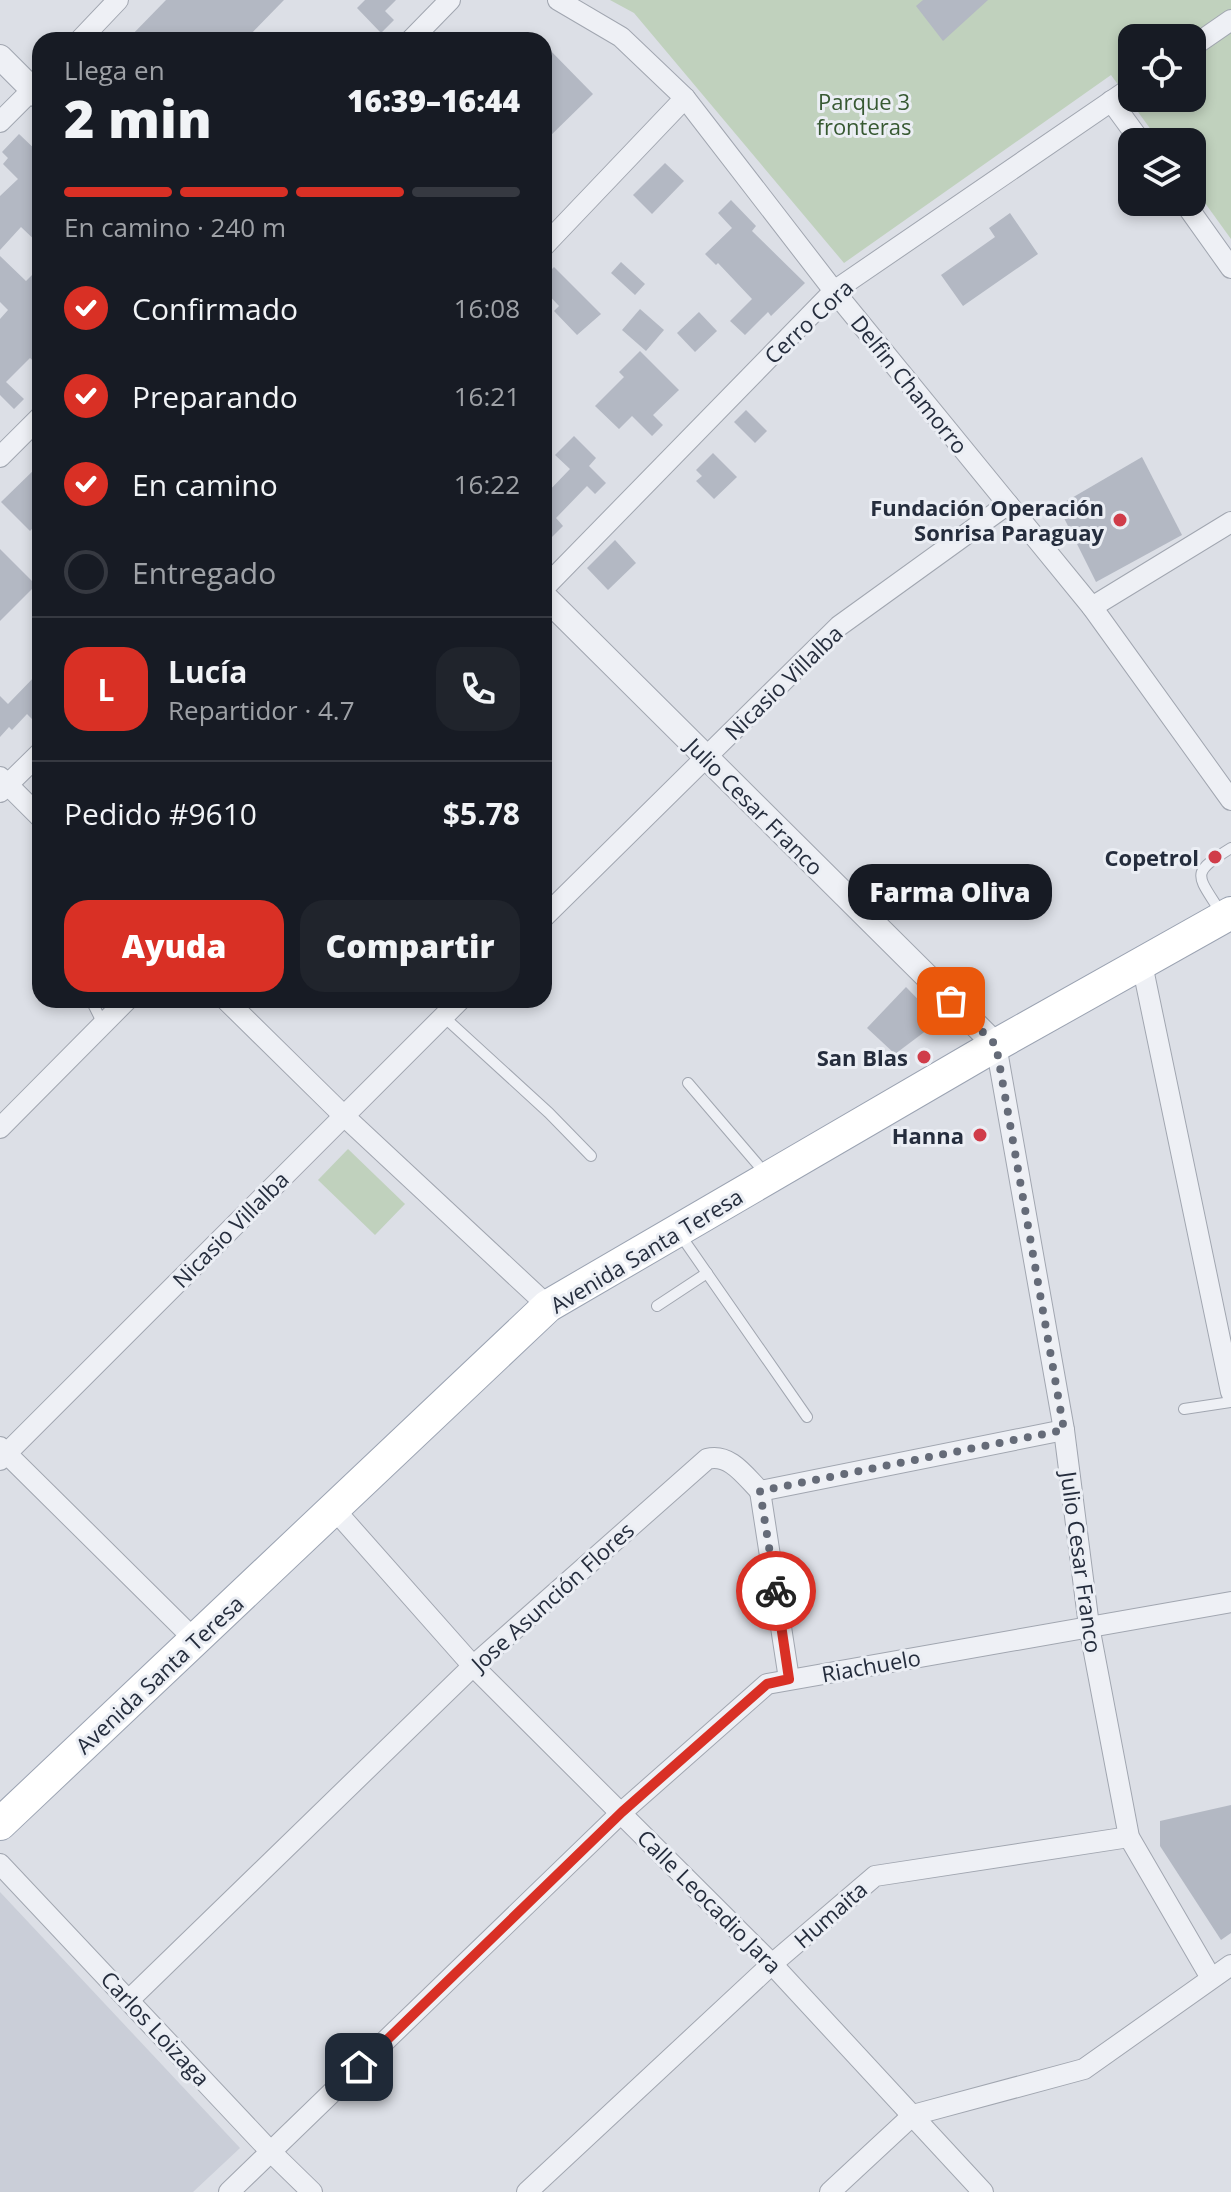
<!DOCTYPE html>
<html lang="es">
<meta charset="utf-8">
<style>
:root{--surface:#171b24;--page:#20242c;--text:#f1f3f6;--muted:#9ea1a6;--line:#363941;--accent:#d93025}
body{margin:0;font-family:"Open Sans",sans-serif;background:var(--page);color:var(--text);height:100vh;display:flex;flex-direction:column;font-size:30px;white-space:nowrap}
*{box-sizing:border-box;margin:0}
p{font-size:26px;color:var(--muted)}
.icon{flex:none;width:44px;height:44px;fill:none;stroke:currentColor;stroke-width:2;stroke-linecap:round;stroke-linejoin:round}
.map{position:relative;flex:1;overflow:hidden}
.drawer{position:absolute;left:32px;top:32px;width:520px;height:976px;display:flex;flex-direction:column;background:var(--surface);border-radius:24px;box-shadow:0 4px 12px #0003}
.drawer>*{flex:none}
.tools{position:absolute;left:1118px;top:24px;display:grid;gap:16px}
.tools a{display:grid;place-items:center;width:88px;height:88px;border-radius:16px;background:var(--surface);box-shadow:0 4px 12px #0003;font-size:40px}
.pin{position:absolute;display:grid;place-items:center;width:68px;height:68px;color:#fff;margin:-34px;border-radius:16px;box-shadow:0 4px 12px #0006}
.courier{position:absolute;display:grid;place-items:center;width:80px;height:80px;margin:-40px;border:6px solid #d93025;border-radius:50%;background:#fff;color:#222;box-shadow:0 2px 10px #0007}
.bubble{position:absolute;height:56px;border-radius:24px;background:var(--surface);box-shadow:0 4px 12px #0003;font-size:26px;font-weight:800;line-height:56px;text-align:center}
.headline em{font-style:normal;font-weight:800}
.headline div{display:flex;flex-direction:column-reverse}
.headline{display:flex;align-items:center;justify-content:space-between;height:136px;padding:0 32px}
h1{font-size:52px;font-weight:800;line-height:60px}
.bar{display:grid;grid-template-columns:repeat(4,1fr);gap:12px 8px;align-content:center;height:96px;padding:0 32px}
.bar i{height:10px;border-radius:6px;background:var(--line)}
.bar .selected{background:var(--accent)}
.bar p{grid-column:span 4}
.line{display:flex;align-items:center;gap:20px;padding:0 32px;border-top:2px solid var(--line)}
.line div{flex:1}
.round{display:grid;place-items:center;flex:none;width:84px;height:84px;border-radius:24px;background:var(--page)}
ol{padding:0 32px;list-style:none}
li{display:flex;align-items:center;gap:24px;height:88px}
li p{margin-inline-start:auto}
li .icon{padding:8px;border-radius:50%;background:var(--accent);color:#fff;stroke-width:4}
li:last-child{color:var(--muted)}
li i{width:44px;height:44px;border:4px solid var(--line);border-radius:50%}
.primary-button{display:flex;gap:16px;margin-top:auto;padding:16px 32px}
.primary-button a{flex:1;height:92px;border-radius:24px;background:var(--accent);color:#fff;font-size:32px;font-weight:800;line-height:92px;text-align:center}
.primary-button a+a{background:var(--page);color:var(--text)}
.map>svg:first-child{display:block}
</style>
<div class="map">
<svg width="1231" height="2192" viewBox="0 0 1231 2192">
<rect width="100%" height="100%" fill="#dcdfe6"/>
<polygon fill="#caced8" points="0,1892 240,2148 193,2192 0,2192"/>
<g fill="#c0d1bd" fill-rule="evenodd">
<path d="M610 0H1231V239L1192 185V142H1160L1111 75 844 263 634 13ZM1132 38H1192V98H1132Z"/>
<polygon points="348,1149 405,1204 375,1235 318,1180"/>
</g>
<g fill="#b3b8c3">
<polygon points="166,0 284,0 245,40 127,40"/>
<polygon points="365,0 396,0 385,11 394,20 381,33 357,8"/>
<polygon points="923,0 988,0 943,41 916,6"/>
<polygon points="544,44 593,94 544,142"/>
<polygon points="19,134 40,154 40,245 21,227 0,250 0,196 18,179 3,164 8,158 2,152"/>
<polygon points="665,163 684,181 652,214 633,195"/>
<polygon points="731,200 756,226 752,231 805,283 771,316 768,312 745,335 730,321 752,299 718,263 716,265 705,254 732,228 718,213"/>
<polygon points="1010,213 1038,254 963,306 941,275 995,237 989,228"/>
<polygon points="0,256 26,281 40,267 40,367 30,358 6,382 24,399 14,409 0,395 0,319 8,310 0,302"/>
<polygon points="621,262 645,284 635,295 611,273"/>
<polygon points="554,267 601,314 577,335 554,311 559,306 544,290 544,277"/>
<polygon points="640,309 664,330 646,351 622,330"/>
<polygon points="699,312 717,331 695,352 677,333"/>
<polygon points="640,351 679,390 653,415 663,425 652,436 632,416 619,429 595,406 624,377 619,372"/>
<polygon points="746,410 767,431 755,443 734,422"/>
<polygon points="574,436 596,458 589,466 606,483 595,494 587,486 556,518 563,526 544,545 544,496 570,469 555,455"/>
<polygon points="713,453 737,477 714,499 696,481 702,476 696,470"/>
<polygon points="1142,457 1182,535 1096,582 1058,506"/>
<polygon points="40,464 40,520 30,531 1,502"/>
<polygon points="615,540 636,563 608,590 587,568"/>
<polygon points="0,549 36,585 0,621"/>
<polygon points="40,671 40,727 27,714 12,730 9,727 0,737 0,696 8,704"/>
<polygon points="906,987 939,1021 895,1054 867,1028"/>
<polygon points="1231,1805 1231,1933 1221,1940 1160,1846 1160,1821"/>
</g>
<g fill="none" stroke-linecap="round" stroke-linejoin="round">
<defs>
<g id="service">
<path d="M1221 913C1197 874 1189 874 1231 848"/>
<polyline points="91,1000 103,1024"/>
<polyline points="443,1016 549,1113 591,1156"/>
<polyline points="688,1083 765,1173"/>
<polyline points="679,1233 807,1417"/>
<polyline points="657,1306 707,1273"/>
<polyline points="1184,1409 1231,1402"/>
</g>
<g id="minor">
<polyline points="558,0 621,37 685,98 834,291 1092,607 1231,800"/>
<polyline points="80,40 118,0"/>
<polyline points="411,40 450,0"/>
<polyline points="1192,47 1231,20"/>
<polyline points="1111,101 1141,142"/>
<polyline points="0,122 40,82"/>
<polyline points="1184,202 1231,268"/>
<polyline points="544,246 685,98"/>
<polyline points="0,457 40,417"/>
<polyline points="544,588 834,291 1132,87"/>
<polyline points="1092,607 1231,522"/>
<polyline points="0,777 40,817"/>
<polyline points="0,792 40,753"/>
<polyline points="544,917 839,626 1008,504"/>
<polyline points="1142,964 1231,1392"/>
<polyline points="226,1000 343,1115 548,1306"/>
<polyline points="996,1045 1064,1430 1089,1626 1129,1837 1211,1978"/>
<polyline points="0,1128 127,1000"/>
<polyline points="0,1447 195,1640"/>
<polyline points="0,1460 460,1000"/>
<polyline points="760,1491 1064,1430"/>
<polyline points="760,1491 789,1679"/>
<polyline points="334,1509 473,1666 772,1964 983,2192"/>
<polyline points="0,1864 271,2152 312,2192"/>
<path d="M130 1999 473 1666 707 1459C730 1453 745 1476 760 1491"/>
<polyline points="229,2192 622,1812 767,1684 1231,1602"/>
<polyline points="527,2192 772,1964 875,1876 1129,1837"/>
<polyline points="830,2192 913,2115 1084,2069 1231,1965"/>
</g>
<g id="tertiary">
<polyline points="0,57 40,97"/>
<polyline points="544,596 996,1045"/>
</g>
<polyline id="primary" points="0,1824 548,1306 996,1045 1231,913"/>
</defs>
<use href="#service" stroke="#a1a6b0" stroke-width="12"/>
<use href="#minor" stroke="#a1a6b0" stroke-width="22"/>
<use href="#tertiary" stroke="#a1a6b0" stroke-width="26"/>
<use href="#primary" stroke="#9ba3b2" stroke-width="34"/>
<use href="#service" stroke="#eef0f5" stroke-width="10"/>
<use href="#minor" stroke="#eef0f5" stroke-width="20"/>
<use href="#tertiary" stroke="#eef0f5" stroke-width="24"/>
<use href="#primary" stroke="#fff" stroke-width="32"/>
</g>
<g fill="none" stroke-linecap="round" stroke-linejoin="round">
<polyline stroke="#656b78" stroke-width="8" stroke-dasharray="0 14.4" points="776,1591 760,1491 1064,1430 996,1045 951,1001"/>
<polyline stroke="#d93025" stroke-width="10" points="359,2067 622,1812 767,1684 789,1679 776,1591"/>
</g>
<g fill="#d03c49" stroke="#ebeef4" stroke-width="3">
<circle cx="1120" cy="520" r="8"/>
<circle cx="1215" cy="857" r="8"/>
<circle cx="924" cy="1057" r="8"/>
<circle cx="980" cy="1135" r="8"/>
</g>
<g text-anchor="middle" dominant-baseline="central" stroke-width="6" stroke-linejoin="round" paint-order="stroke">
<g font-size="22" fill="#375932" stroke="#ebeef4">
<text x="864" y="101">Parque 3<tspan x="864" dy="25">fronteras</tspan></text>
</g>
<g font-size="22" fill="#252d3d" stroke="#ebeef4">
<text transform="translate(808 321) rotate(-43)">Cerro Cora</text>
<text transform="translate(910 384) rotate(51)">Delfin Chamorro</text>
<text transform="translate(783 682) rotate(-44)">Nicasio Villalba</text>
<text transform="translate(755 806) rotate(45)">Julio Cesar Franco</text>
<text transform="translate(230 1229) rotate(-45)">Nicasio Villalba</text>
<text transform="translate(646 1250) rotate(-31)">Avenida Santa Teresa</text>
<text transform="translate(1082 1562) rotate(82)">Julio Cesar Franco</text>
<text transform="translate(552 1596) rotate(-42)">Jose Asunción Flores</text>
<text transform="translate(871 1665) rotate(-10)">Riachuelo</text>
<text transform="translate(159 1674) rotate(-43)">Avenida Santa Teresa</text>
<text transform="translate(710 1901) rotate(45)">Calle Leocadio Jara</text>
<text transform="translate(830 1914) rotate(-41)">Humaita</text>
<text transform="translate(156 2028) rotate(47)">Carlos Loizaga</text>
</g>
<g font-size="22" font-weight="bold" fill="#252d3d" stroke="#ebeef4" text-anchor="end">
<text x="1104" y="507">Fundación Operación<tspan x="1104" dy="25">Sonrisa Paraguay</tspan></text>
<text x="1199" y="857">Copetrol</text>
<text x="908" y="1057">San Blas</text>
<text x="964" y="1135">Hanna</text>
</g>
</g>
</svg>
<div class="tools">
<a><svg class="icon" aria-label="locate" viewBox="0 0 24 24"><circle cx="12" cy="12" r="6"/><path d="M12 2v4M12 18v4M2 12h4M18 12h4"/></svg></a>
<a><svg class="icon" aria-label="layers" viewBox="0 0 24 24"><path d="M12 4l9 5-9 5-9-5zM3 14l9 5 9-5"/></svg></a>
</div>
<div class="pin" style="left:951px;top:1001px;background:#ea580c"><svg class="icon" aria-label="bag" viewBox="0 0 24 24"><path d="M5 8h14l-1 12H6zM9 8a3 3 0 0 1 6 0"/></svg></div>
<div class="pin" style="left:359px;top:2067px;background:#1f2937"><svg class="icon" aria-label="home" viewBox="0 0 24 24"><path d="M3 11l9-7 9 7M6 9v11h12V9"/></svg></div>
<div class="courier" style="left:776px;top:1591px"><svg class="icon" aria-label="bike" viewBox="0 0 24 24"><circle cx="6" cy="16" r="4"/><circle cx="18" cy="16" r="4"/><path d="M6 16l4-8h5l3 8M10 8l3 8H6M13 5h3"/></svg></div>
<div class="bubble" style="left:848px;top:864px;width:204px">Farma Oliva</div>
<section class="drawer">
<div class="headline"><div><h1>2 min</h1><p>Llega en</p></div><em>16:39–16:44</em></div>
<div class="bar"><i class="selected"></i><i class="selected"></i><i class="selected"></i><i></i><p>En camino · 240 m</p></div>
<ol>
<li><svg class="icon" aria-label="check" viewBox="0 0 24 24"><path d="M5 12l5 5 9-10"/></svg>Confirmado<p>16:08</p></li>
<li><svg class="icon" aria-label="check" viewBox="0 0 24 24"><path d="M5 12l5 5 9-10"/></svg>Preparando<p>16:21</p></li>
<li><svg class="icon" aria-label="check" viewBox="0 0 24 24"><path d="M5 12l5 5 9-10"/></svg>En camino<p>16:22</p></li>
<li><i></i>Entregado</li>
</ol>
<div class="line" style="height:144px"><b class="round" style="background:var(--accent);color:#fff">L</b><div><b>Lucía</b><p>Repartidor · 4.7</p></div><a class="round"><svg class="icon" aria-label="phone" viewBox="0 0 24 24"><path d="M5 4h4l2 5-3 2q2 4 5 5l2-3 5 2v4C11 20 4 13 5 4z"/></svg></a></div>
<div class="line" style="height:104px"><div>Pedido #9610</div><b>$5.78</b></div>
<div class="primary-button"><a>Ayuda</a><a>Compartir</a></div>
</section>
</div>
